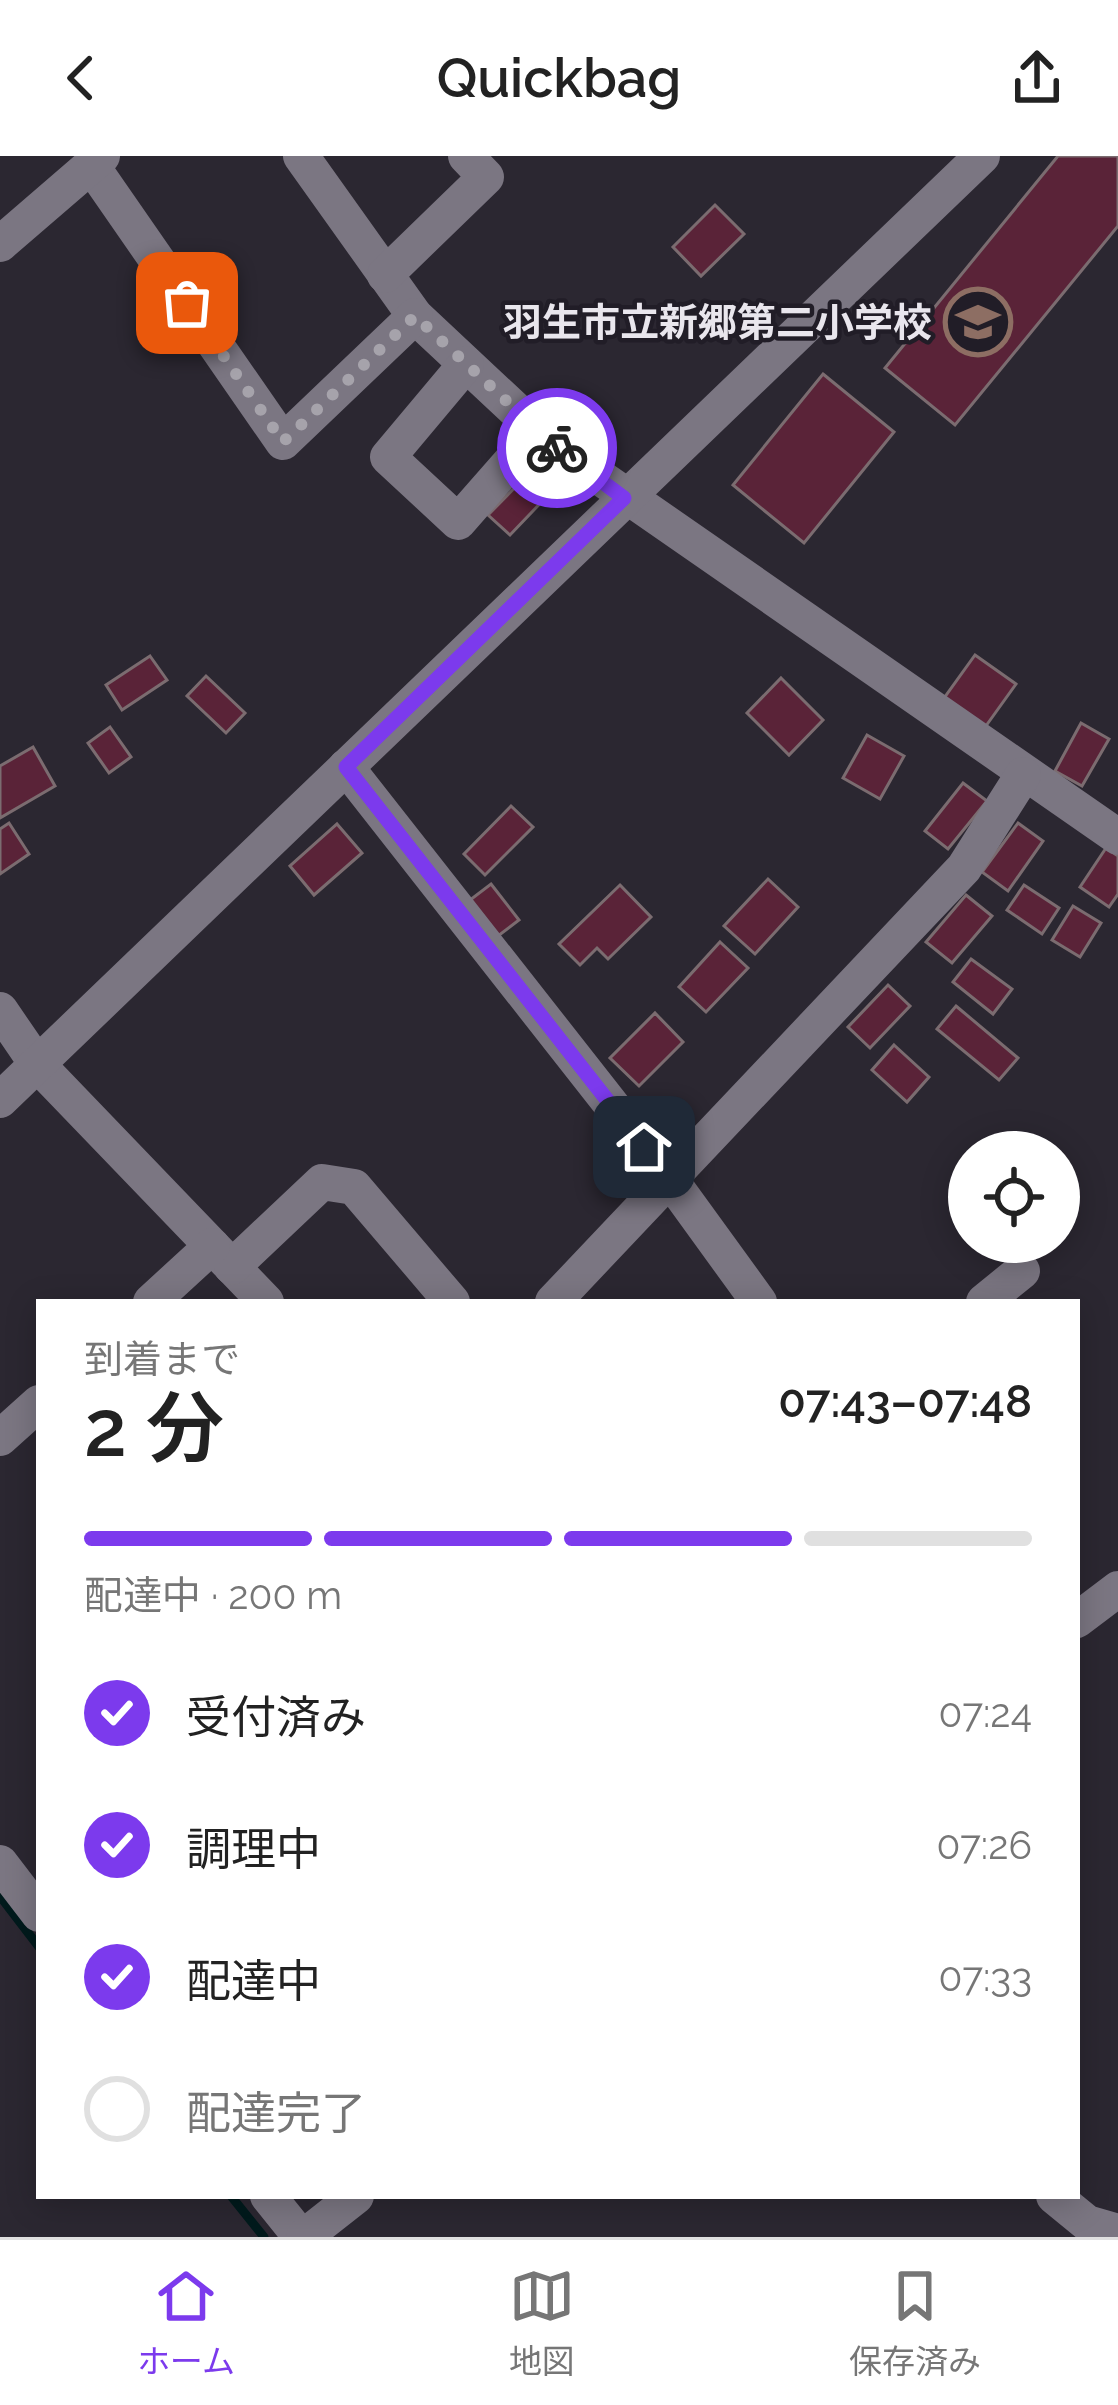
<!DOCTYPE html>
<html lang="ja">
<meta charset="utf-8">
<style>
:root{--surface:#fff;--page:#f6f6f6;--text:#222;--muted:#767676;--line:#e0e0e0;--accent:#7c3aed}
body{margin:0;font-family:Raleway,"Noto Sans JP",sans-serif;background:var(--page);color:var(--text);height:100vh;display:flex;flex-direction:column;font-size:45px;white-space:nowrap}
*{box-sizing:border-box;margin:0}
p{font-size:39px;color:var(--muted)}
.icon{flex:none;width:66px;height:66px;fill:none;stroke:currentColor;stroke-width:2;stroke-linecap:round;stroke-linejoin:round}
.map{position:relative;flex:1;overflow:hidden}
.sheet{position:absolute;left:36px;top:1143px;width:1044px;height:900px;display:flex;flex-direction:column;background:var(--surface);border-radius:0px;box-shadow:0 6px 30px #0003}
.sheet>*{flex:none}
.controls{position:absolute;left:948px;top:975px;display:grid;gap:24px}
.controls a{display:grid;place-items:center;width:132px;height:132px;border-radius:50%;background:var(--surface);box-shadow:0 6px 30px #0003;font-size:60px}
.pin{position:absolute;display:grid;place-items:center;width:102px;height:102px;color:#fff;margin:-51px;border-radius:24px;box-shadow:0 6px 18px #0006}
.courier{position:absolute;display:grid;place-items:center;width:120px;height:120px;margin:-60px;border:9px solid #7c3aed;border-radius:50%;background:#fff;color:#222;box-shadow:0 3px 15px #0007}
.summary em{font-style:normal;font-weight:600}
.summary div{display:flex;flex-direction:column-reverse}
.summary{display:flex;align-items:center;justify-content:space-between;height:204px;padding:0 48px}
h1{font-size:78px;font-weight:600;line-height:90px}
.bar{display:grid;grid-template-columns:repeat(4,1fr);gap:18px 12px;align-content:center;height:144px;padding:0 48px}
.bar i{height:15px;border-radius:9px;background:var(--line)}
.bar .current{background:var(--accent)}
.bar p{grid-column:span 4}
ol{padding:0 48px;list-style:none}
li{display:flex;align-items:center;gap:36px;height:132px}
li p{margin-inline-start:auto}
li .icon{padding:12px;border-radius:50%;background:var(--accent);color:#fff;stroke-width:4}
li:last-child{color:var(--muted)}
li i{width:66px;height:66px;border:6px solid var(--line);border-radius:50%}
header{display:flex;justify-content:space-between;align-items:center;height:156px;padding:0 48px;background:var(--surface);font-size:54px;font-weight:600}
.tab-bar{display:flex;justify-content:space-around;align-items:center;height:168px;border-top:3px solid var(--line);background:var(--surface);font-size:33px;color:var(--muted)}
.tab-bar a{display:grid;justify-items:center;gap:6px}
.tab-bar .current{color:var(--accent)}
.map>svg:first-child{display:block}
</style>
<header><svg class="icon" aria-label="back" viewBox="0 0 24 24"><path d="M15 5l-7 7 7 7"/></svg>Quickbag<svg class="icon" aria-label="share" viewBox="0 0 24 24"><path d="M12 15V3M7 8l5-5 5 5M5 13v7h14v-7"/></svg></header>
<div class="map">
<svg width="1118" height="2081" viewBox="0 0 1118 2081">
<rect width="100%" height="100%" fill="#2b2731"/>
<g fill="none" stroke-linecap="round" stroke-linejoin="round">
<g stroke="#001a1c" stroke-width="9">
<polyline points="0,1740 39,1791"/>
<polyline points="231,2040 264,2081"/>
</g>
</g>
<g fill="#5a2338" stroke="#7b6c70" stroke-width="3">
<polygon points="1058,0 1118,0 1118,70 955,269 885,212"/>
<polygon points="715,49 744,78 701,120 673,91"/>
<polygon points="823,218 894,276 804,387 733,329"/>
<polygon points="531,315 552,335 510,379 488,359"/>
<polygon points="975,499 1016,528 983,574 942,545"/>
<polygon points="150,500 167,524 122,554 106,529"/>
<polygon points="206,520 245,557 226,577 187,540"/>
<polygon points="781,522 823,564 789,599 747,557"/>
<polygon points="1081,567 1109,583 1082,630 1055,615"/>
<polygon points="110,571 131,601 109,617 88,587"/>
<polygon points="867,579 904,600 880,643 843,622"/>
<polygon points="33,591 55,630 0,662 0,610"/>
<polygon points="963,627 987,645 948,693 925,675"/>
<polygon points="511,650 533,671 485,719 464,698"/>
<polygon points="9,667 29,698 0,718 0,673"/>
<polygon points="1018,667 1043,685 1008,735 982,716"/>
<polygon points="337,668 362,697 314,739 290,710"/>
<polygon points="1106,692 1118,700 1118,738 1109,751 1080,731"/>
<polygon points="768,723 798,751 755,798 724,770"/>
<polygon points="491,728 519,764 498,780 470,744"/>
<polygon points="620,729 651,761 608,803 597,792 580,809 559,788"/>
<polygon points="1024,729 1059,752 1042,778 1007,754"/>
<polygon points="966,739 992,760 952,807 926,786"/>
<polygon points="1073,750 1101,767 1080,801 1052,784"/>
<polygon points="720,786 748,812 706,856 679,831"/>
<polygon points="971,803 1012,833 993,858 953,826"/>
<polygon points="888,829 910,850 870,892 848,871"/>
<polygon points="956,850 1018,902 999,924 937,873"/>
<polygon points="655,857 683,886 639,930 610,902"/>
<polygon points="894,889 929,921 907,946 872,914"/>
</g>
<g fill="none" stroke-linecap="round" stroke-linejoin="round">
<g stroke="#7b7682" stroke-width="36">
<polyline points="301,0 415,160 552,288 1118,681"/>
<polyline points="91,9 283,286 415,160"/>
<polyline points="0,88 102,0"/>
<polyline points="385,119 486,21 466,0"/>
<polyline points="466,208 388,301 458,366 538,275"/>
<polyline points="346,611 672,1026 759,1146"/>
<polyline points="0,854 37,908 266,1146"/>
<polyline points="0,944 982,0"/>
<polyline points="232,1111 322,1026 354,1031 452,1146"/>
<polyline points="151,1146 212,1090"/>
<polyline points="553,1146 964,712 1023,619"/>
<polyline points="984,1146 1022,1115"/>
<polyline points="0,1282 39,1247"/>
<polyline points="1077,1464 1118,1433"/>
<polyline points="0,1707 39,1758"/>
<polyline points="268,2040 301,2081"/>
<polyline points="1054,2040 1087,2067 1118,2076"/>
<polyline points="304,2081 356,2040"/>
</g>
</g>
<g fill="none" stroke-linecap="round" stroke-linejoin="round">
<polyline stroke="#a6a3ab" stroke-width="12" stroke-dasharray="0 21.6" points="187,147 283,286 415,160 557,292"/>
<polyline stroke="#7c3aed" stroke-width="15" points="557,292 624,342 346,611 644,991"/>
</g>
<defs>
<symbol id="school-ring" viewBox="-11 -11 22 22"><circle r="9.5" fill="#211d27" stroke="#8d6e63" stroke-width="1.5"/><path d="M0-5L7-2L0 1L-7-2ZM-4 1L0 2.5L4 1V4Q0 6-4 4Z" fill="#8d6e63"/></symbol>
</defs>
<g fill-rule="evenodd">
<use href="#school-ring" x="940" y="128" width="76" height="76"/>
</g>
<g text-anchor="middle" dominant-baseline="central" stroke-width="9" stroke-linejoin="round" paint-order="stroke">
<g font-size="39" font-weight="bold" fill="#e9e6ed" stroke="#211d27" text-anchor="end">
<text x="932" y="166">羽生市立新郷第二小学校</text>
</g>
</g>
</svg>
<div class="controls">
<a><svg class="icon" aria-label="locate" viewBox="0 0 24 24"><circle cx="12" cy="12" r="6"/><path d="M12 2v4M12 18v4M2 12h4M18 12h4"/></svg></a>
</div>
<div class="pin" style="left:187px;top:147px;background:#ea580c"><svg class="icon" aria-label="bag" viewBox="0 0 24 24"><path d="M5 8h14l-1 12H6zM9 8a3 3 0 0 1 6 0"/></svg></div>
<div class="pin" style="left:644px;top:991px;background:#1f2937"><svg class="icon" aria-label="home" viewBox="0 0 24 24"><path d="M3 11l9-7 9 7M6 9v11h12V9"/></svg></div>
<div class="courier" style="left:557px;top:292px"><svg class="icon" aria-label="bike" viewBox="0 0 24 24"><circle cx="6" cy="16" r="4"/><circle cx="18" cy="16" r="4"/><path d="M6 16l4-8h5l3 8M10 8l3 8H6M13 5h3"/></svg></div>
<section class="sheet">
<div class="summary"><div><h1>2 分</h1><p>到着まで</p></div><em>07:43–07:48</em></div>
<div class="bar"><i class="current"></i><i class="current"></i><i class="current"></i><i></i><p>配達中 · 200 m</p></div>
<ol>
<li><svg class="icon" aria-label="check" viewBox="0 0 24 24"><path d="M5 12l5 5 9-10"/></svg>受付済み<p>07:24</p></li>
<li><svg class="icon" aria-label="check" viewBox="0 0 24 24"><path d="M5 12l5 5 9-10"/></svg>調理中<p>07:26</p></li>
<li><svg class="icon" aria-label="check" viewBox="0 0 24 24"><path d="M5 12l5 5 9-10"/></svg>配達中<p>07:33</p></li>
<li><i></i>配達完了</li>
</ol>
</section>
</div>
<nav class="tab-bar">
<a class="current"><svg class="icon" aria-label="home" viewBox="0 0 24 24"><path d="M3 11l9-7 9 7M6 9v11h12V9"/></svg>ホーム</a>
<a><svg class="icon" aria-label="map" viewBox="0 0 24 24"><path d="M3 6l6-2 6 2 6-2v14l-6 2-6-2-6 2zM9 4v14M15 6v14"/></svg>地図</a>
<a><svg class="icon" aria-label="saved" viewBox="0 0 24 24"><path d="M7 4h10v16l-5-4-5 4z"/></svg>保存済み</a>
</nav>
